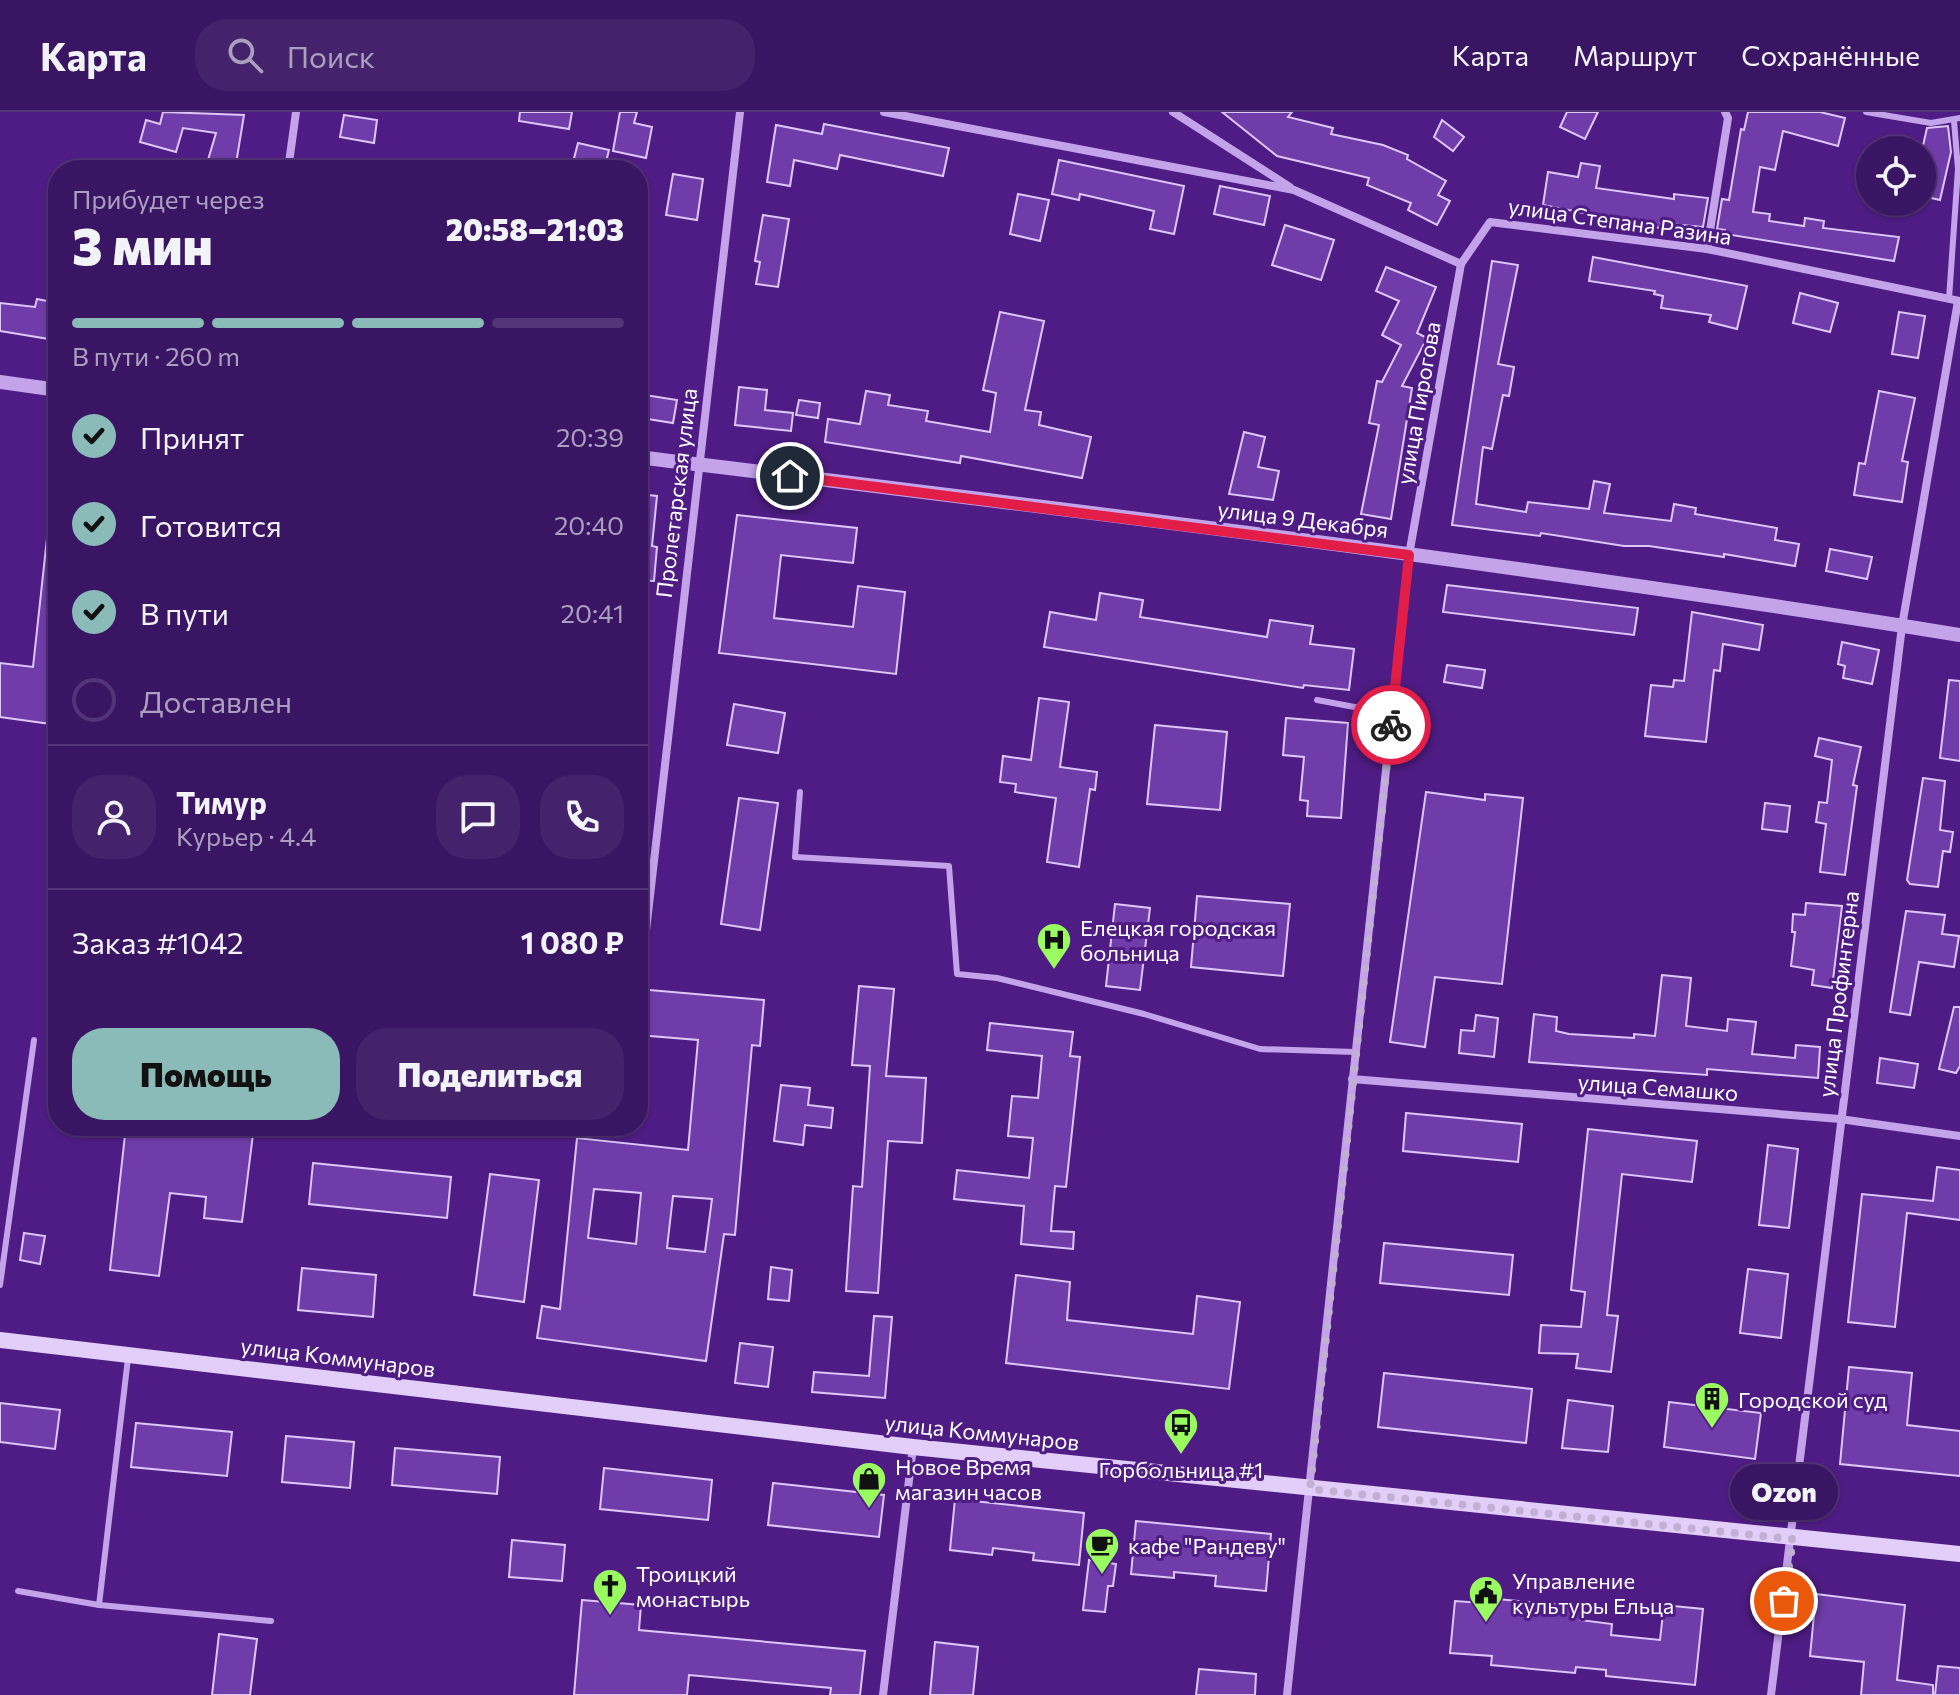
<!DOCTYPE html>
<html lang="ru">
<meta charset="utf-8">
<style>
:root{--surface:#3a1563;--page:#45226c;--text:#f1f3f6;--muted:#ab9fbe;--line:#543478;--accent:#8bbbb9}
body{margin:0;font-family:Commissioner,sans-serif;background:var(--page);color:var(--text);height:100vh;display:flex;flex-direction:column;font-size:30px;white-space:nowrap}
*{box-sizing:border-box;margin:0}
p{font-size:26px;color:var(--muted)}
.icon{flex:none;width:44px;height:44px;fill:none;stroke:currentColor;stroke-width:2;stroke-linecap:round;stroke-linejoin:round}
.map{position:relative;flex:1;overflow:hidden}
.details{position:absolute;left:48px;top:48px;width:600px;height:976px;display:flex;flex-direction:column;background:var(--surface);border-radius:32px;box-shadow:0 2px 6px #0004,0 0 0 2px var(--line)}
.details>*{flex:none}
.controls{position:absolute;left:1856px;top:24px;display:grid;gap:16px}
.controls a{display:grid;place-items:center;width:80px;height:80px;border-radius:50%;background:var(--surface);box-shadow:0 2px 6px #0004,0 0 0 2px var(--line);font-size:40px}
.pin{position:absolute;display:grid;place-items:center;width:68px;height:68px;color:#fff;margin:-34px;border:4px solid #fff;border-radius:50%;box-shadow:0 2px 8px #0007}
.courier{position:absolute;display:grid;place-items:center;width:80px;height:80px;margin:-40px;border:6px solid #e11d48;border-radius:50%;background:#fff;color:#222;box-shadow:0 2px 10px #0007}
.bubble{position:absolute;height:56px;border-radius:28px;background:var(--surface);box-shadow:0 2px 6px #0004,0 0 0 2px var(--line);font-size:26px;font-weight:800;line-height:56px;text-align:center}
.headline em{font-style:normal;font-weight:800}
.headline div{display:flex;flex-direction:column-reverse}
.headline{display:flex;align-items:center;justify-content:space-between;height:136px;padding:0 24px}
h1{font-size:52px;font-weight:800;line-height:60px}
.bar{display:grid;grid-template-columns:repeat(4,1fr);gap:12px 8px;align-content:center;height:96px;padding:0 24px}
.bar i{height:10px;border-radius:6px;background:var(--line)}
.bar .on{background:var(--accent)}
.bar p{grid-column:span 4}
.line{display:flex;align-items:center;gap:20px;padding:0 24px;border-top:2px solid var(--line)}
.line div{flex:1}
.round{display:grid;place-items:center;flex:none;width:84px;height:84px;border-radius:32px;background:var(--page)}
ol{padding:0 24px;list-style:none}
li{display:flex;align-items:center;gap:24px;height:88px}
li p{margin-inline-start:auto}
li .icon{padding:8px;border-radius:50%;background:var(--accent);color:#111;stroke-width:4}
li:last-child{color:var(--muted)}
li i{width:44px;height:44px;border:4px solid var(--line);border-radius:50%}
.action{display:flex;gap:16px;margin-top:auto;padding:16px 24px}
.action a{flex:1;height:92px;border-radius:32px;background:var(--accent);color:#111;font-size:32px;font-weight:800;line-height:92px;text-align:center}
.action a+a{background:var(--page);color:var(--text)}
header{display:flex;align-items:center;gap:48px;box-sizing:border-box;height:112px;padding:0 40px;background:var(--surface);border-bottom:2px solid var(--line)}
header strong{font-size:38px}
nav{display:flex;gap:44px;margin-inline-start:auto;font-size:28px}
.search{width:560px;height:72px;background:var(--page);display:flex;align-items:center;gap:20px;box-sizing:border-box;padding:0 28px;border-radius:32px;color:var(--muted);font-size:30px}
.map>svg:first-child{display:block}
</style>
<header>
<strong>Карта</strong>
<div class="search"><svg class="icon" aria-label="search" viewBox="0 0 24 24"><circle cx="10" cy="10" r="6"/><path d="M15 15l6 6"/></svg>Поиск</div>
<nav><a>Карта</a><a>Маршрут</a><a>Сохранённые</a></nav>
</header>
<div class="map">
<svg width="1960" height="1583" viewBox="0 0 1960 1583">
<rect width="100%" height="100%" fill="#4e1c84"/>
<g fill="#6f3ca9" stroke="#dec7f8" stroke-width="2" fill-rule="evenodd">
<polygon points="163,0 244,3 235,58 205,58 216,21 183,16 176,40 140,30 146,8 160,12"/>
<polygon points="520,0 572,0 569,17 519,9"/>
<polygon points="620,0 637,0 634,11 652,15 646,46 613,39"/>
<polygon points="1222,0 1292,0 1288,5 1333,16 1331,22 1383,33 1408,43 1407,47 1446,69 1438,83 1450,89 1437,113 1408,98 1411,91 1367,73 1369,66 1277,44"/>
<polygon points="1567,0 1598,0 1585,27 1560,15"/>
<polygon points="1748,0 1820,0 1845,6 1838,34 1783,19 1775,58 1760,55 1753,100 1770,102 1769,109 1804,114 1805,106 1824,109 1823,116 1899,125 1894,149 1725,122 1725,118 1717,117 1722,87 1729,88 1741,17 1744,18"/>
<polygon points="344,3 377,8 374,31 340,25"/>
<polygon points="1442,8 1464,25 1453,39 1434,25"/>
<polygon points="824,12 949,36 943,64 840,43 837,57 794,48 790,74 767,70 776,13 822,22"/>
<polygon points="1948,14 1951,40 1940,88 1922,84 1922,38 1927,16"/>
<polygon points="578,31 609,38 604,58 571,58"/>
<polygon points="1059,48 1184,74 1174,122 1150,117 1154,99 1080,82 1079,88 1052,82"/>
<polygon points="1581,51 1600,54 1596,76 1674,87 1674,82 1708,86 1703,115 1660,111 1660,116 1543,93 1548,60 1578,65"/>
<polygon points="673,62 703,67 697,108 666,103"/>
<polygon points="1220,74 1270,84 1264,113 1214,102"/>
<polygon points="1018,82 1049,88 1040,129 1010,122"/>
<polygon points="763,103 789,107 778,175 756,172 760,150 755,149"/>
<polygon points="1285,113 1334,128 1321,168 1272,153"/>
<polygon points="1593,145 1747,174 1737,217 1709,210 1711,203 1661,196 1663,184 1654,182 1655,179 1589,169"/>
<polygon points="1492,149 1518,153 1498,252 1514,255 1509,284 1503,283 1492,337 1483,335 1476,392 1526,400 1528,390 1589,397 1594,369 1610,372 1604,401 1671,409 1674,392 1696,396 1695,402 1777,416 1775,428 1799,432 1795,454 1724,442 1724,445 1649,434 1624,434 1541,421 1540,424 1452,413"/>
<polygon points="1386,155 1436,175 1417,221 1427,226 1402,274 1412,276 1391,407 1361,402 1379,313 1369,311 1377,269 1382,270 1401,233 1382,223 1399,189 1376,179"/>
<polygon points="1800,181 1838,191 1830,220 1793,211"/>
<polygon points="37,187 57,191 49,227 0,219 0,191 35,195"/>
<polygon points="1000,200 1044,209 1025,298 1041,300 1039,313 1091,325 1082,366 961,344 960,351 825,330 828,307 860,312 866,279 890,283 888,293 928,299 926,309 990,320 996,281 983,278"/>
<polygon points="1899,200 1925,204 1918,246 1892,242"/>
<polygon points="739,275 767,278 765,298 793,301 791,319 735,313"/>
<polygon points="1879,279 1915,286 1902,349 1908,350 1902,390 1854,383 1859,351 1865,352"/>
<polygon points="645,283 677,288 673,311 641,306"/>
<polygon points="799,288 820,291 818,306 796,303"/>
<polygon points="1244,320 1265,325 1258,355 1279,359 1273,388 1229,382"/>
<polygon points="638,382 657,384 652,434 657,435 654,469 638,468"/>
<polygon points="737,403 857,416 853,451 781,443 774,506 853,515 858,474 905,480 896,562 719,541"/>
<polygon points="47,426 58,427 58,613 0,605 0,551 33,555"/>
<polygon points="1830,437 1872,445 1867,467 1826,459"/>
<polygon points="1447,473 1638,496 1634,523 1443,500"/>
<polygon points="1100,481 1143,488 1140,505 1267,525 1270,508 1313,514 1310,532 1354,537 1349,578 1304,573 1303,576 1044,535 1050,500 1096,508"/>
<polygon points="1692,500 1763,513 1759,538 1723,532 1720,559 1714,558 1706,630 1645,624 1651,573 1673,575 1674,568 1684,569"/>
<polygon points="1842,530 1879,538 1872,572 1843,566 1845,554 1838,552"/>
<polygon points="1447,553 1485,558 1482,576 1444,570"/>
<polygon points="1949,568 1960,569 1960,649 1940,646"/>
<polygon points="1039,586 1069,590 1060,655 1097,660 1095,678 1090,677 1079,755 1047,750 1056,686 1015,680 1016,672 1000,670 1003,644 1031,648"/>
<polygon points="734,592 785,601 778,641 727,633"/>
<polygon points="1286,606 1348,611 1341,706 1307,704 1308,689 1300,688 1304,645 1283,643"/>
<polygon points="1155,613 1227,620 1220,698 1147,692"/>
<polygon points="1819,626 1861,635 1853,673 1857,674 1845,763 1820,760 1826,712 1816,710 1819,690 1827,691 1832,648 1815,644"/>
<polygon points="1923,666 1945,669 1940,718 1953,720 1950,740 1943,739 1938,775 1910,772 1907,768"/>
<polygon points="1426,680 1485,688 1485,682 1523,686 1502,872 1435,865 1425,935 1390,930"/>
<polygon points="739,686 778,691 760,818 721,812"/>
<polygon points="1765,691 1790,694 1787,720 1762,717"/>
<polygon points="1197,784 1290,792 1283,864 1191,855"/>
<polygon points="1806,791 1842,794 1832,876 1812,873 1814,858 1791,854 1795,820 1792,820 1793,802 1805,803"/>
<polygon points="1115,792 1150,796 1140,878 1106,874"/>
<polygon points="1906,799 1945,803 1942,822 1959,824 1954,855 1919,850 1910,903 1890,900"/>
<polygon points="1662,863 1691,866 1686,914 1727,919 1728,907 1756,910 1752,942 1795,946 1796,933 1820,935 1818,966 1707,957 1707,963 1529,950 1534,902 1557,905 1556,919 1569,922 1634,926 1634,922 1655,924"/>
<polygon points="859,874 894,877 886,964 926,966 922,1031 888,1029 878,1181 846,1179 853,1074 862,1075 870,954 852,953"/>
<path d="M638 877 764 888 760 934 752 933 735 1123 724 1122 706 1249 537 1226 542 1194 560 1197 577 1026 688 1038 698 928 638 923ZM594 1077 641 1081 636 1132 588 1126ZM673 1084 712 1087 705 1140 667 1136Z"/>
<polygon points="1954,895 1960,895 1960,954 1956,961 1939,957"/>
<polygon points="1476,903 1498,906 1494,945 1459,941 1461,918 1474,919"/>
<polygon points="990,911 1073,920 1070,944 1080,945 1066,1075 1055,1074 1051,1119 1074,1120 1073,1137 1021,1132 1024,1094 954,1087 957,1058 1029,1066 1033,1026 1008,1024 1012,984 1038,986 1042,944 987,938"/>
<polygon points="1880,946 1918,952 1914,976 1877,971"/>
<polygon points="781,973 810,976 808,993 833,996 831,1016 805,1013 803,1033 774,1029"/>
<polygon points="1406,1001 1522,1012 1518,1050 1403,1039"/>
<polygon points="126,1014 254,1014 242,1110 204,1106 206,1085 170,1081 159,1164 110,1158"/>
<polygon points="1588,1017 1697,1029 1692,1070 1622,1062 1607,1203 1618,1204 1611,1260 1576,1256 1578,1242 1539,1241 1541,1213 1581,1215 1585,1180 1571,1178"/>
<polygon points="1768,1033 1798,1037 1789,1116 1759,1113"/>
<polygon points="313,1051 451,1065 447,1106 309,1092"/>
<polygon points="1937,1055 1960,1058 1960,1108 1907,1101 1895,1215 1848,1210 1862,1082 1933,1089"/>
<polygon points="490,1062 539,1068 524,1190 474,1183"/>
<polygon points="24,1121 45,1124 40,1152 20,1148"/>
<polygon points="1384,1131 1513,1143 1509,1183 1380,1171"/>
<polygon points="771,1155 792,1158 789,1189 768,1187"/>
<polygon points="302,1156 376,1163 373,1205 298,1198"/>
<polygon points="1748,1157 1788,1162 1781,1226 1740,1221"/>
<polygon points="1016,1163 1070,1170 1067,1208 1193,1222 1197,1184 1240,1190 1229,1277 1006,1251"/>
<polygon points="874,1204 892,1205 885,1286 812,1280 814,1260 869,1264"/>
<polygon points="740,1231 773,1235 768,1275 735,1271"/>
<polygon points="1849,1255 1912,1261 1907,1313 1960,1319 1960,1364 1840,1352"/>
<polygon points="1384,1261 1532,1277 1526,1331 1378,1315"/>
<polygon points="1568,1288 1613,1294 1608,1340 1562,1336"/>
<polygon points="1669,1290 1761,1301 1755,1347 1664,1335"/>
<polygon points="0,1291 60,1298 55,1337 0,1330"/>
<polygon points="136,1311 232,1320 227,1364 131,1355"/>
<polygon points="286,1324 354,1330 350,1376 282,1370"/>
<polygon points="395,1336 500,1345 497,1382 392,1373"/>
<polygon points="604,1356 712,1368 708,1408 600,1397"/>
<polygon points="773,1371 884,1383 879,1425 768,1413"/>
<polygon points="955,1387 1084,1401 1079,1453 1033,1448 1034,1441 993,1436 992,1443 950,1438"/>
<polygon points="1136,1409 1271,1422 1266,1479 1215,1474 1216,1464 1174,1460 1174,1466 1131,1462"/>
<polygon points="512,1428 565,1433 562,1469 509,1465"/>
<polygon points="1089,1448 1116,1452 1113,1474 1108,1474 1105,1500 1083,1498"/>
<polygon points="1816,1482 1905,1493 1897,1568 1933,1573 1933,1583 1861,1583 1864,1550 1810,1544"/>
<polygon points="1497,1487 1581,1495 1580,1508 1612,1512 1611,1523 1660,1528 1664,1493 1703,1497 1695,1573 1606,1564 1606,1558 1576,1555 1575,1561 1491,1553 1492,1544 1450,1541 1455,1489 1496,1492"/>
<polygon points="582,1488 641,1493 639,1518 865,1539 860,1583 830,1583 831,1576 689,1563 687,1583 574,1583"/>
<polygon points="219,1522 257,1527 250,1583 212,1583"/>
<polygon points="935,1530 978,1535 973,1583 930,1583"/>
<polygon points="1938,1554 1960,1556 1960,1583 1935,1583"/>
<polygon points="1199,1557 1256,1562 1255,1583 1196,1583"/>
</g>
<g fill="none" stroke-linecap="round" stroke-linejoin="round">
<g stroke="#c4a3eb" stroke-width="6">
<polyline points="1866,0 1931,11 1960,6"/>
<polyline points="1949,187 1958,57 1954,9"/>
<polyline points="1317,588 1392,602"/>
<polyline points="800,680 795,745 949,754 957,862 997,866 1144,902 1260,937 1355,940"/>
<polyline points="0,1173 34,928"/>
<polyline points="18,1479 99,1493 271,1509"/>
<polyline points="99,1493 128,1246"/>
</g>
<g stroke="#c4a3eb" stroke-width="8">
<polyline points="884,0 1294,78 1461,152 1490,110 1707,137 1960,189"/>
<polyline points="1173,0 1290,75"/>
<polyline points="288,58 296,0"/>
<polyline points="1707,137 1728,6 1725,0"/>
<polyline points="641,862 740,0"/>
<polyline points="1352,967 1840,1007 1960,1024"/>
<polyline points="883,1583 913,1335"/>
<polyline points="1287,1583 1409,443 1461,152"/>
<polyline points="1771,1583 1902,514 1958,189"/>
</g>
<g stroke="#c4a3eb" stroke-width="14">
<polyline points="0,270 58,278"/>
<path d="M638 345C1079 399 1521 452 1960 523"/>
</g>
<polyline stroke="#e2cef8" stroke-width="16" points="0,1228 913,1335 1960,1442"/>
</g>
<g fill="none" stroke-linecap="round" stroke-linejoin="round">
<polyline stroke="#c1b0d4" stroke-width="8" stroke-dasharray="0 14.4" points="1391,613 1310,1377 1793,1427 1784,1489"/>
<polyline stroke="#e11d48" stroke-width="10" points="790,364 1409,443 1391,613"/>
</g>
<defs>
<symbol id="hospital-pin" viewBox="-11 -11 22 30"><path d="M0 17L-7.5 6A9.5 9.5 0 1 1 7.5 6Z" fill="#9afb60" stroke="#4e1c84"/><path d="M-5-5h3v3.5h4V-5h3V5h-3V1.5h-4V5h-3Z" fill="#111"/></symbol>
<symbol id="building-pin" viewBox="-11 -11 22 30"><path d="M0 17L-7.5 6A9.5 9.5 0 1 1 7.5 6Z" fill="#9afb60" stroke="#4e1c84"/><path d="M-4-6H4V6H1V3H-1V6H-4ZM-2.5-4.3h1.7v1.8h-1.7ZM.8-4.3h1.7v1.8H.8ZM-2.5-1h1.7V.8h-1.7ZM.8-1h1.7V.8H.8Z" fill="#111"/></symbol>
<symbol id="bus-pin" viewBox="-11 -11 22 30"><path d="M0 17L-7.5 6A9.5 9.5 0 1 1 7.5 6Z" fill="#9afb60" stroke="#4e1c84"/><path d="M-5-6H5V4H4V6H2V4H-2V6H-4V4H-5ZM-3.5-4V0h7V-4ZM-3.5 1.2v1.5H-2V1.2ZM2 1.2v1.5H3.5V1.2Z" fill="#111"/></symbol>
<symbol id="shop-pin" viewBox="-11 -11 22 30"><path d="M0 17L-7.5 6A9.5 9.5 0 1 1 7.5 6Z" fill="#9afb60" stroke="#4e1c84"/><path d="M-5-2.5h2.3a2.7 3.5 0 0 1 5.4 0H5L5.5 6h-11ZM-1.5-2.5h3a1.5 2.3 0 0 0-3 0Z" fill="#111"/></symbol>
<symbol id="cafe-pin" viewBox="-11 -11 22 30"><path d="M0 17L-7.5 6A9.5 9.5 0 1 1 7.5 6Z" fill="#9afb60" stroke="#4e1c84"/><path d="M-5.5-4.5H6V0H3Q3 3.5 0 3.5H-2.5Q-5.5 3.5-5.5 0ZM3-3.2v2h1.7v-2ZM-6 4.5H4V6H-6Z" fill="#111"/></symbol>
<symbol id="church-pin" viewBox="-11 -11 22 30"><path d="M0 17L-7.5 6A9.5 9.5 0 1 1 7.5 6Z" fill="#9afb60" stroke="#4e1c84"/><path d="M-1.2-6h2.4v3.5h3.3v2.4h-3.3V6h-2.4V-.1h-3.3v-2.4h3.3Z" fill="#111"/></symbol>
<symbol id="civic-pin" viewBox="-11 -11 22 30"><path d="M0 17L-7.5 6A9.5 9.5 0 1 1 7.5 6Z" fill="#9afb60" stroke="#4e1c84"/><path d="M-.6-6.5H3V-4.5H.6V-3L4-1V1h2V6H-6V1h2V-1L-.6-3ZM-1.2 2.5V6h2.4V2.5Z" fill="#111"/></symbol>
</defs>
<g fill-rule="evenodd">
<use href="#hospital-pin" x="1034" y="808" width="40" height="54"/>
<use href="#building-pin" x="1692" y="1267" width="40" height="54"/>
<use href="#bus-pin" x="1161" y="1293" width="40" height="54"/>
<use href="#shop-pin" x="849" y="1347" width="40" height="54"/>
<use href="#cafe-pin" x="1082" y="1413" width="40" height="54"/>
<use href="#church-pin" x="590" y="1454" width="40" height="54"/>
<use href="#civic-pin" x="1466" y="1461" width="40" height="54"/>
</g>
<g text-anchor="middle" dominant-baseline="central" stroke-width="6" stroke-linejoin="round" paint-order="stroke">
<g font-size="22" fill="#fff" stroke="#4e1c84">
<text transform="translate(1620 109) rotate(8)">улица Степана Разина</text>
<text transform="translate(1418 291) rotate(-80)">улица Пирогова</text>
<text transform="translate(676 381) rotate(-83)">Пролетарская улица</text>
<text transform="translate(1303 407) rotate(7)">улица 9 Декабря</text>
<text transform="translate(1838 882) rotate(-83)">улица Профинтерна</text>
<text transform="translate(1658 975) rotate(4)">улица Семашко</text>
<text transform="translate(338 1245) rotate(7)">улица Коммунаров</text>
<text transform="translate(982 1320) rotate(6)">улица Коммунаров</text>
</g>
<g font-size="22" fill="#fff" stroke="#4e1c84" text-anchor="start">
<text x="1080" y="815">Елецкая городская<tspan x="1080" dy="25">больница</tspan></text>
<text x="1738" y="1287">Городской суд</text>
<text x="895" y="1354">Новое Время<tspan x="895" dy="25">магазин часов</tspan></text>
<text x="1181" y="1357" text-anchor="middle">Горбольница #1</text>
<text x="1128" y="1433">кафе "Рандеву"</text>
<text x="636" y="1461">Троицкий<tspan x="636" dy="25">монастырь</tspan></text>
<text x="1512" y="1468">Управление<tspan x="1512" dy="25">культуры Ельца</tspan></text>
</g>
</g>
</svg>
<div class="controls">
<a><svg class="icon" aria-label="locate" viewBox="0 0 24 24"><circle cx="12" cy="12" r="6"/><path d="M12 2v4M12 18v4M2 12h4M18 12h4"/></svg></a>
</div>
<div class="pin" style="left:1784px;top:1489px;background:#ea580c"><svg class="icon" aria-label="bag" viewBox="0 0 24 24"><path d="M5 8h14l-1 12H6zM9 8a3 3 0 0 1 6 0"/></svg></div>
<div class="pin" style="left:790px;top:364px;background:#1f2937"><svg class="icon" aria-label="home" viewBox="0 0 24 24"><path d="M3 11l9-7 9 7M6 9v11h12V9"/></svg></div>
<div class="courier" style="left:1391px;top:613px"><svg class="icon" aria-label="bike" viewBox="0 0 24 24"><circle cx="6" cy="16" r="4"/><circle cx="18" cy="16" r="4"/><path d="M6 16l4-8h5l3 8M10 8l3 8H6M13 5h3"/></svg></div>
<div class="bubble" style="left:1730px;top:1352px;width:108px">Ozon</div>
<section class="details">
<div class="headline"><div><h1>3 мин</h1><p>Прибудет через</p></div><em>20:58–21:03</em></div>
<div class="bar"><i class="on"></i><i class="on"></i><i class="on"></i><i></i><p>В пути · 260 m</p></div>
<ol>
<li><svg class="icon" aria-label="check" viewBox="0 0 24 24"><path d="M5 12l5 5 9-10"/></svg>Принят<p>20:39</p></li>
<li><svg class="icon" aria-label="check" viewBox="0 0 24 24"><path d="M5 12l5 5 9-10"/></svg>Готовится<p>20:40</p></li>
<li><svg class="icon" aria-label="check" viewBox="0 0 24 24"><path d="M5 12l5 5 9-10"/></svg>В пути<p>20:41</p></li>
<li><i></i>Доставлен</li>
</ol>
<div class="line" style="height:144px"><a class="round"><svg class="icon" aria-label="person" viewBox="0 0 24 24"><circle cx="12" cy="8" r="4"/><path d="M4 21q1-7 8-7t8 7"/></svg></a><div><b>Тимур</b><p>Курьер · 4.4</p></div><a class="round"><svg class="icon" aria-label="chat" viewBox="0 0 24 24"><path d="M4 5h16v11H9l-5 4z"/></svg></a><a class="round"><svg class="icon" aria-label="phone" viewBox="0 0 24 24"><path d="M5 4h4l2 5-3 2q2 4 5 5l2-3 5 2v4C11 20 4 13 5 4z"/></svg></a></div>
<div class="line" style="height:104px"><div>Заказ #1042</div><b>1 080 ₽</b></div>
<div class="action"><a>Помощь</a><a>Поделиться</a></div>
</section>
</div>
